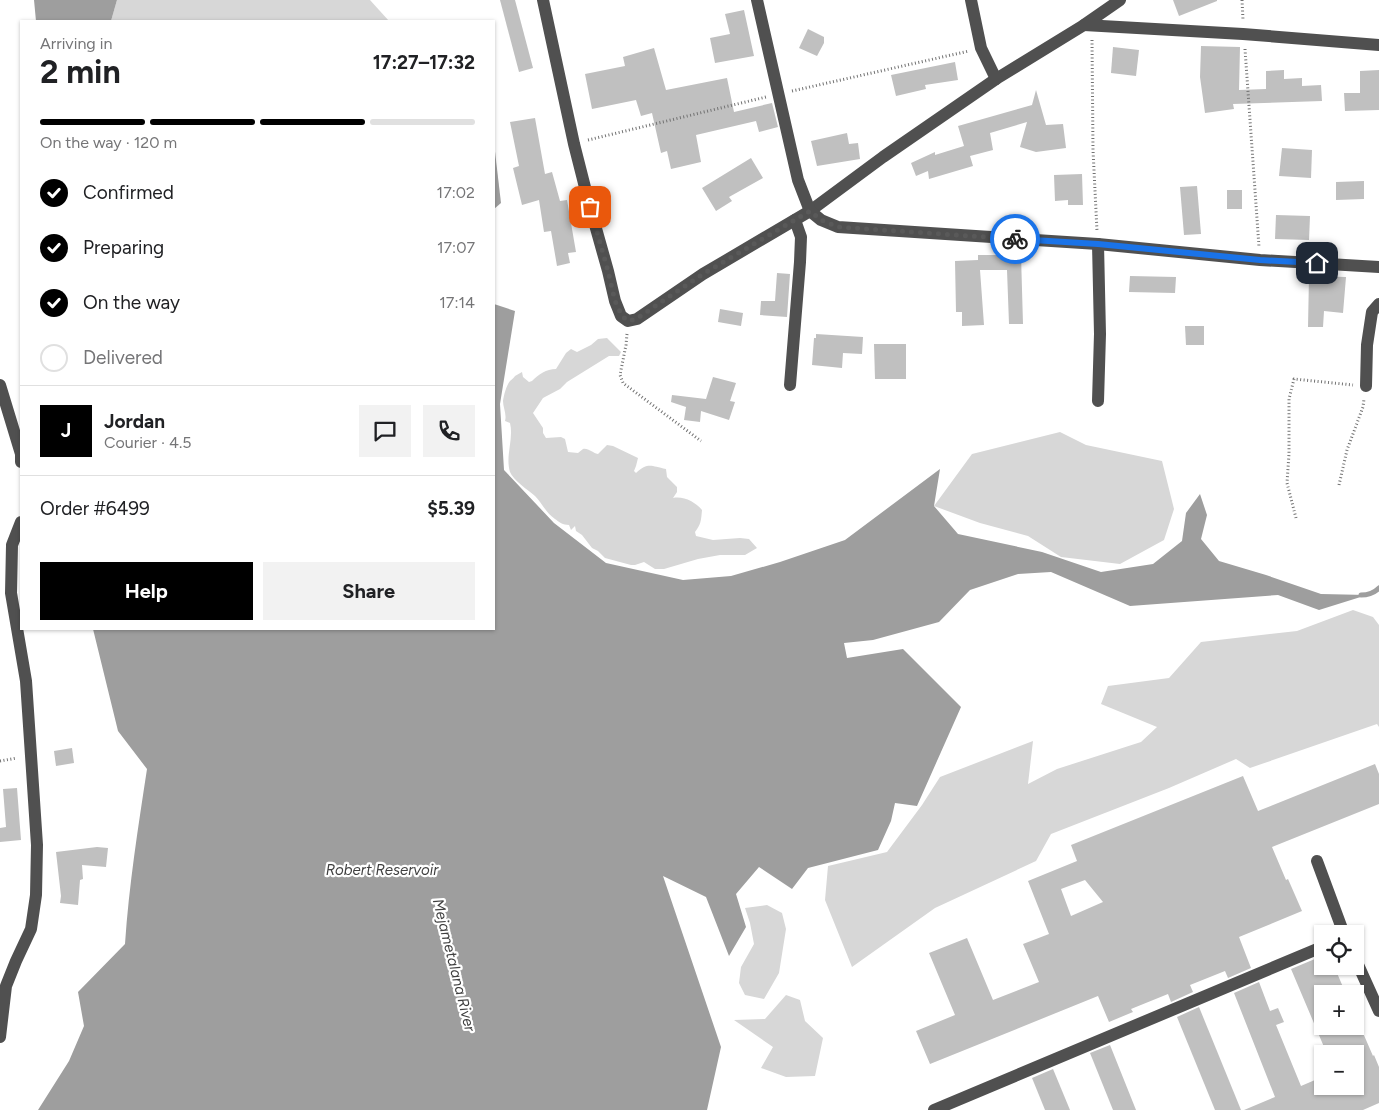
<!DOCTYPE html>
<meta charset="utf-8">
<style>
:root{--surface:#fff;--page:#f2f2f2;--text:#202124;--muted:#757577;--line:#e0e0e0;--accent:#000}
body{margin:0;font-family:Figtree,sans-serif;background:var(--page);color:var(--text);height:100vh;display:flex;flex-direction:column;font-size:19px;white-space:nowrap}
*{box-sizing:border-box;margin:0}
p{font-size:16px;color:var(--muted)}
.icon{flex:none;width:28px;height:28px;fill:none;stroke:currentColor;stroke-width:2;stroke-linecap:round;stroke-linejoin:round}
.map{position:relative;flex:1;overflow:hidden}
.sheet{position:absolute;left:20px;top:20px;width:475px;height:610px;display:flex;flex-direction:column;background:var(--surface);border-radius:0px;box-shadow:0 1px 4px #0004}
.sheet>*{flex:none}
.fabs{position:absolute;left:1314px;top:925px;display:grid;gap:10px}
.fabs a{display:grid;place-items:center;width:50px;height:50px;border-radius:0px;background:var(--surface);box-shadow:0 1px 4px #0004;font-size:25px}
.pin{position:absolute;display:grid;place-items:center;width:42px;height:42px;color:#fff;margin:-21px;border-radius:10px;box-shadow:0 2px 8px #0006}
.courier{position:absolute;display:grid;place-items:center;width:50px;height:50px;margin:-25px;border:4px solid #1a73e8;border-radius:50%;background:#fff;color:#222;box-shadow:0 1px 6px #0007}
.summary em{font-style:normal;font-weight:700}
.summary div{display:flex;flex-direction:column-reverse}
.summary{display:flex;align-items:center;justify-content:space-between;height:85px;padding:0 20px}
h1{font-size:32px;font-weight:700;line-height:38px}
.bar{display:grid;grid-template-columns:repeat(4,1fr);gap:8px 5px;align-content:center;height:60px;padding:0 20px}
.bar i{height:6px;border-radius:4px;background:var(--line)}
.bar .current{background:var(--accent)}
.bar p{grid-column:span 4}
.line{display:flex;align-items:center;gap:12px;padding:0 20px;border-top:1px solid var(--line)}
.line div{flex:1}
.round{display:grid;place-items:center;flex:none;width:52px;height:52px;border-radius:0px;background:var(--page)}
ol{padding:0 20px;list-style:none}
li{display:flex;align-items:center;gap:15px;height:55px}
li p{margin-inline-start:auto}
li .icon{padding:5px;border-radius:50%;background:var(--accent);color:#fff;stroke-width:4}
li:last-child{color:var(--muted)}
li i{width:28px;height:28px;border:2px solid var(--line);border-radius:50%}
.cta{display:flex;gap:10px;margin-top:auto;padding:10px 20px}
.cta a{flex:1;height:58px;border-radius:0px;background:var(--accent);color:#fff;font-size:20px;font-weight:700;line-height:58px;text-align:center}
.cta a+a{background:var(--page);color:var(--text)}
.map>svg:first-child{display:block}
</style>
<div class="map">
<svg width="1379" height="1110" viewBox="0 0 1379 1110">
<rect width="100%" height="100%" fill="#fff"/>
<g fill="#d7d7d7">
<polygon points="117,0 370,0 389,21 111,21"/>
<path d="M607 338 621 352 619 356H609L567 382 560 389 543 398 533 413 543 428V433L546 438 561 437 565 439 568 452 578 453 583 449C589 448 592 453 598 454L607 445 613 446 638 458 636 466 634 471 636 473C648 462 651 466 666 469L667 477 677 487V492L673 498C684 496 695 502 702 510 701 521 701 524 695 532L696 536 713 540 740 538 749 539 757 548 745 555H720L698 559 664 569H655L644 562 635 565H631L605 558 598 551 592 548 582 535 576 531 575 526 571 530 569 525C563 525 559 522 555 519 546 513 542 503 535 496 528 490 513 480 510 472 505 456 514 439 510 423L505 421C507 414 503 408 503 401 504 395 506 386 510 381 512 379 514 378 515 376L522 372 523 377 529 382 532 381C539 374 546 369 556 369L566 353 571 349 577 352 591 345 598 339Z"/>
<polygon points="1060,432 1086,445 1162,461 1174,509 1164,540 1120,564 1061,557 1028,536 980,523 934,506 972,454"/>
<polygon points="1353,610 1373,617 1379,625 1379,727 1377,724 1250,768 1236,759 1169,788 1051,834 1036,861 935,908 852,967 825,900 828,866 887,852 922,805 940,777 1033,741 1028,784 1057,769 1141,742 1157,727 1101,704 1108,686 1169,678 1201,642 1297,631"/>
<polygon points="767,905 782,913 786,929 779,973 764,999 745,995 739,983 741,967 754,944 750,923 745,908"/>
<polygon points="786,995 800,1000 805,1021 823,1038 815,1076 786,1077 761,1068 773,1047 734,1020 765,1019"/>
</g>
<g fill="#9e9e9e">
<polygon points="34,0 117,0 111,21 36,21"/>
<polygon points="494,143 501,203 494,209"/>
<path d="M494 304 515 311 500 404 504 470 554 523 606 563 683 580 731 576 780 562 845 540 940 469 934 506 958 534 1042 552 1101 572 1153 564 1182 541 1186 513 1200 494 1207 515 1201 539 1219 561 1266 575 1321 594 1367 595 1319 610 1278 595 1130 606 1051 572 1018 574 970 590 939 622 873 640 844 643 847 658 903 649 961 707 917 806 895 803 891 821 878 850 808 868 792 889 759 867 736 894 746 927 729 956 706 897 663 876 721 1047 707 1110H38L69 1061 84 1026 78 992 125 944C129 885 138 828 147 769L118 731 93 629H494Z"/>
</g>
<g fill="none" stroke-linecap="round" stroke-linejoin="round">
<path stroke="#9e9e9e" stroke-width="5" d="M1361 595C1368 595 1374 593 1379 588"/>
</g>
<g fill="#c0c0c0" fill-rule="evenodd">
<polygon points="500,0 515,0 533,68 519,72"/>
<polygon points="1173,0 1217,0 1217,1 1179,16"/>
<polygon points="744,10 754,56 715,63 710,38 730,34 725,14"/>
<polygon points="808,29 824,37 824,43 817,56 799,48"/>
<polygon points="1201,46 1240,47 1239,90 1266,89 1266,71 1284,70 1284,79 1302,78 1302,86 1321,85 1322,101 1233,104 1234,109 1205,113 1200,77"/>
<polygon points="1113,47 1139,50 1136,76 1111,73"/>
<polygon points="654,48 666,90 727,78 734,112 772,103 778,127 759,132 756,121 696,135 701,162 671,169 667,151 661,153 652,113 641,116 636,100 592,109 585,74 625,66 623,57"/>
<polygon points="955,62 958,80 925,85 926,89 896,96 891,75"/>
<polygon points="1379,70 1379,110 1345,111 1344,93 1360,93 1360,71"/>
<polygon points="1036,90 1046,125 1063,124 1066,148 1036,152 1020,147 1027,122 990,133 993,150 970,156 973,166 929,179 928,171 916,176 911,163 935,152 935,155 964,146 958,126 1032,105"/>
<polygon points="535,118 545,174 552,172 560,201 567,200 576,252 568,253 570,263 557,266 551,231 544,232 539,200 522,205 513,168 519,166 510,122"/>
<polygon points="847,133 849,144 858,143 860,159 817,166 811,141"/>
<polygon points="1282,148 1312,150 1311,178 1279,176"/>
<polygon points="751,158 763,178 729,197 732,201 716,211 702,188"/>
<polygon points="1082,174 1083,205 1068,205 1068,200 1055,201 1054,175"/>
<polygon points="1364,181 1364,199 1336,200 1336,182"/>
<polygon points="1197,186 1201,234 1184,235 1180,187"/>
<rect x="1227" y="190" width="15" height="19"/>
<polygon points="1276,215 1310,216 1309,240 1275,239"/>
<polygon points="978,255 1021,255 1023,324 1009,324 1007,270 980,270 984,325 962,326 962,312 956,312 955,261 978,260"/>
<polygon points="777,273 790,274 787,317 760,315 761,301 775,301"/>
<polygon points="1130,276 1176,277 1175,293 1129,292"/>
<polygon points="1309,276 1346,277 1343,313 1324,311 1323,327 1308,327"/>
<polygon points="720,309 743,313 741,326 718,322"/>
<polygon points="1185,326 1204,326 1204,345 1186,345"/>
<polygon points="816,334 863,337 862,354 843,353 842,368 812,365 814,338 816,338"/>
<polygon points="874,344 906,344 906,379 875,379"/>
<polygon points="713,377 736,383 730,401 735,402 729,420 701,411 700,422 684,420 686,407 671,402 672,395 706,399"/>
<polygon points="72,748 74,763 56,766 54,751"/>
<path d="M1375 764 1379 774V804L1272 847 1286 880 1288 879 1302 911 1239 937 1251 968 1228 978 1225 971 1190 985 1193 992 1171 1002 1168 994 1131 1009 1133 1012 1109 1022 1098 996 930 1064 916 1031 955 1015 929 953 967 938 993 1000 1039 982 1023 944 1049 934 1028 881 1077 861 1071 845 1243 776 1258 811ZM1085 880 1103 902 1071 916 1061 889Z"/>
<polygon points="17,788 21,840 0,842 0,828 6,827 3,789"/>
<polygon points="97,847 108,848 106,867 82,865 83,879 80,880 78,905 60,903 61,896 56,852"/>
<polygon points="1322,956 1322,966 1334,966 1346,994 1322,994 1322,1026 1360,1026 1373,1056 1374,1055 1379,1067 1379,1103 1363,1110 1244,1110 1275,1097 1234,993 1259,982 1270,1011 1278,1008 1284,1022 1276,1025 1301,1086 1322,1077 1322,1086 1355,1086 1355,1054 1327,1054 1291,969"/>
<polygon points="1199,1007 1241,1110 1215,1110 1177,1017"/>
<polygon points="1110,1045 1136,1110 1113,1110 1090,1053"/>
<polygon points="1053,1069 1070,1110 1045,1110 1032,1078"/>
</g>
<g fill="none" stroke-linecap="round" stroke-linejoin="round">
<g stroke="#727272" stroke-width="3" stroke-dasharray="1 2.5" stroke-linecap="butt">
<polyline points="1242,0 1243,20"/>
<polyline points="1092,40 1093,150 1097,231"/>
<polyline points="1245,49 1259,247"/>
<polyline points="792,91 969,51"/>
<polyline points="588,140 766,97"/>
<polyline points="627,334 626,345 620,375 623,383 701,441"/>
<polyline points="1339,485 1347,450 1363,407 1364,399"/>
<polyline points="1296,518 1287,483 1289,454 1289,399 1294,379 1353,385"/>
<polyline points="0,761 17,758"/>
</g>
<g stroke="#505050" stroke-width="12">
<polyline points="543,0 574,144 590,207 608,271 615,301 621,316 628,321 637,319 703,274 810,211 883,157 996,79 1084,25 1120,0"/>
<polyline points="757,0 798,180 810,211 821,220 838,227 1098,244 1260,260 1379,267"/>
<polyline points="971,0 981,48 996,79"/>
<polyline points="1084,25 1243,34 1379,45"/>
<polyline points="1098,244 1100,334 1098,401"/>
<polyline points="0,385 21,454 21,462"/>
<polyline points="790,385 800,262 801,237 795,220"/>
<polyline points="1366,386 1367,345 1372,312 1379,304"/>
<polyline points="1317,861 1344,934"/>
<polyline points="1355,958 1379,1011"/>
<polyline points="0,1037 6,986 16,961 31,929 36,895 37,845 26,681 11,593 12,545 21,522"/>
<polyline points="934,1110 1322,947"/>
</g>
</g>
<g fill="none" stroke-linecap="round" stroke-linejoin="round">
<polyline stroke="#595959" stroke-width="5" stroke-dasharray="0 9" points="590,207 608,271 615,301 622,316 628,321 636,319 703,274 810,211 821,220 838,227 1015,239"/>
<polyline stroke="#1a73e8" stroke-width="6" points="1015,239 1098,244 1260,260 1317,263"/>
</g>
<g text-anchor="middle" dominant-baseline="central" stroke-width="4.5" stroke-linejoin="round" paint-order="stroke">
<g font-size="15" font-style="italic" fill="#3f3f3f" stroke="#fff">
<text x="382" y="870">Robert Reservoir</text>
<text transform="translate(454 965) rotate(76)">Mejametalana River</text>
</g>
</g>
</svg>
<div class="fabs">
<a><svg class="icon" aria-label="locate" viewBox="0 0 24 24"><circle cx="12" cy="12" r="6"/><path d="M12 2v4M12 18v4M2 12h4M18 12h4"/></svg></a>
<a>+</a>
<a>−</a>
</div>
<div class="pin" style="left:590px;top:207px;background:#ea580c"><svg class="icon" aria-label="bag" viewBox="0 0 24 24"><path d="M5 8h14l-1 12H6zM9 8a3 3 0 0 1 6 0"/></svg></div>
<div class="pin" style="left:1317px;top:263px;background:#1f2937"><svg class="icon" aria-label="home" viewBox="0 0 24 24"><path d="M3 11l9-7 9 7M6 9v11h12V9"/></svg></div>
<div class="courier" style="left:1015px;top:239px"><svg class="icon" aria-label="bike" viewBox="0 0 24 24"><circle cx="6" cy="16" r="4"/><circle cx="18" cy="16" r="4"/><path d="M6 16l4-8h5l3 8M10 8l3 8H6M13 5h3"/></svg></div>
<section class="sheet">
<div class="summary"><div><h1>2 min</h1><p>Arriving in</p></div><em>17:27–17:32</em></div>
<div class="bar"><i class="current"></i><i class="current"></i><i class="current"></i><i></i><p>On the way · 120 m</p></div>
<ol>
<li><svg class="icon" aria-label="check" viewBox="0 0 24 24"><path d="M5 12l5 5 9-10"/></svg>Confirmed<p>17:02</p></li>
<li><svg class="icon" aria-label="check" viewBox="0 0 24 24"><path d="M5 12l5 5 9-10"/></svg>Preparing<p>17:07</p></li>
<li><svg class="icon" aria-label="check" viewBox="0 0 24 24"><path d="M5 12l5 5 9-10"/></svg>On the way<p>17:14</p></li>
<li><i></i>Delivered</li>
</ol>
<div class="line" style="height:90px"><b class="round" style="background:var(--accent);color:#fff">J</b><div><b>Jordan</b><p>Courier · 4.5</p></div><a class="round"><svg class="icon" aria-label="chat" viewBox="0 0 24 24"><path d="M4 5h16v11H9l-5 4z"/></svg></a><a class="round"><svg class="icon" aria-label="phone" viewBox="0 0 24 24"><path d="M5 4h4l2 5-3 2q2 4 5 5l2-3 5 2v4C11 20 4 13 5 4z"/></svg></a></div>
<div class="line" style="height:65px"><div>Order #6499</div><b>$5.39</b></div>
<div class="cta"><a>Help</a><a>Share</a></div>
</section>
</div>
